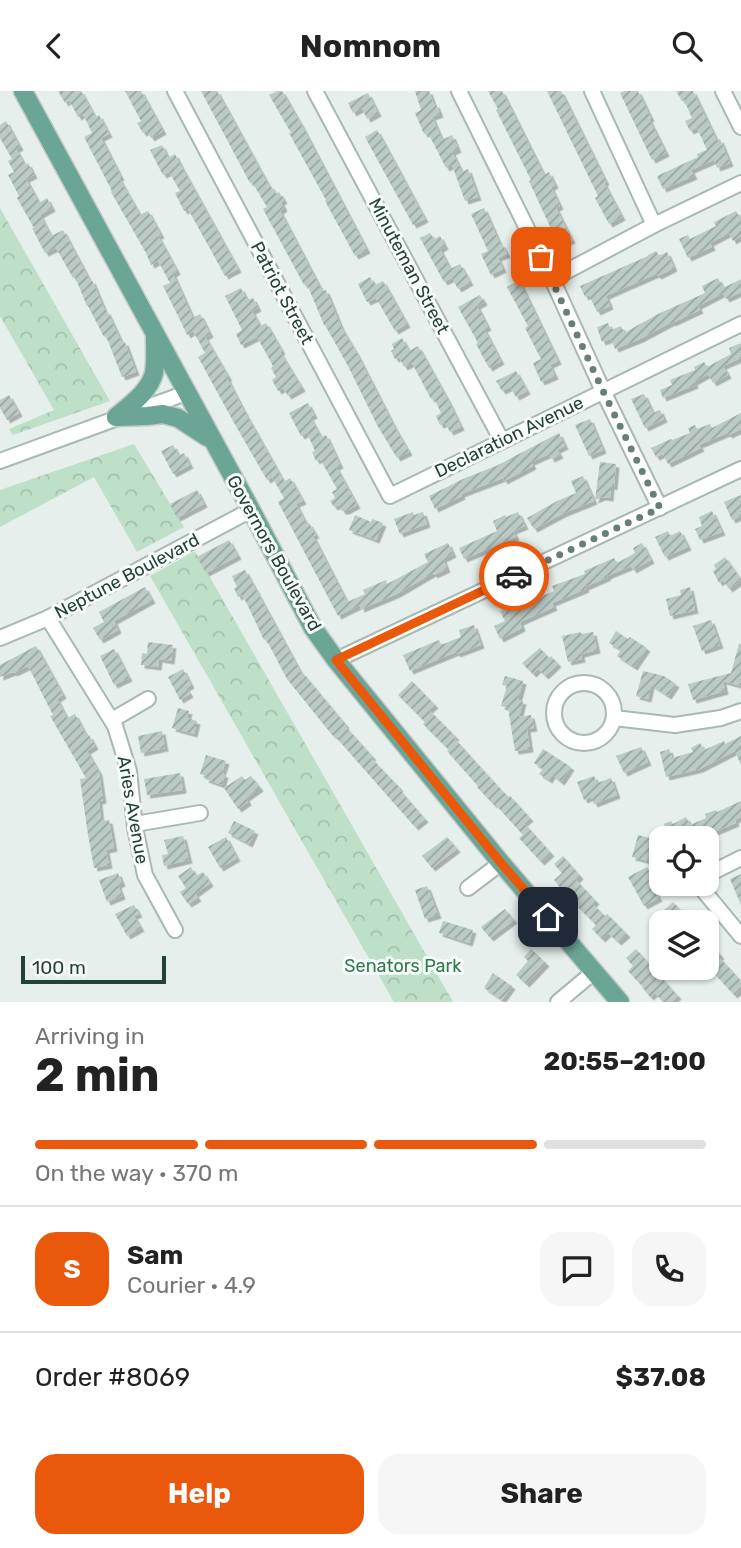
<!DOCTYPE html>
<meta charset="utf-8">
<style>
:root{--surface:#fff;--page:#f6f6f6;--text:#222;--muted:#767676;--line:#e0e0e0;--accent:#ea580c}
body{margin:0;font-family:Rubik,sans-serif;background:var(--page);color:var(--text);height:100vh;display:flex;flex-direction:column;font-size:26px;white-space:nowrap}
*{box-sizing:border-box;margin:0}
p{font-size:23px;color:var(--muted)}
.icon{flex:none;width:38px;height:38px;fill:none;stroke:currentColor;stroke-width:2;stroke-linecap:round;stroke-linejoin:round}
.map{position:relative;height:911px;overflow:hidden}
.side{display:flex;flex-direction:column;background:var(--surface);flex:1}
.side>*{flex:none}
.buttons{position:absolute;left:649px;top:735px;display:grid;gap:14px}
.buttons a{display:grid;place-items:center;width:70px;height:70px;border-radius:14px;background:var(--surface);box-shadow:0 2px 5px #0004;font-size:35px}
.scale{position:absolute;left:21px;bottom:18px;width:145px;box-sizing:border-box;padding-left:7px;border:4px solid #24423a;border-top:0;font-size:19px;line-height:24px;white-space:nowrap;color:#24423a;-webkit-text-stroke:5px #f7fbf9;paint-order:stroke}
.pin{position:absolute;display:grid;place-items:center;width:60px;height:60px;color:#fff;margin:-30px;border-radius:14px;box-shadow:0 4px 10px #0006}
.courier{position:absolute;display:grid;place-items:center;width:70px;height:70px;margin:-35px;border:5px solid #ea580c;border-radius:50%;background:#fff;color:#222;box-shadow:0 2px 9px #0007}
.headline em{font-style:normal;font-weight:700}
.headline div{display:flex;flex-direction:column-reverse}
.headline{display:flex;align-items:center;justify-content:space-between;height:119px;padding:0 35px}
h1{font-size:46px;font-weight:700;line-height:52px}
.bar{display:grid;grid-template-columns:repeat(4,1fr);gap:10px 7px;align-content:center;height:84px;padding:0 35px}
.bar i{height:9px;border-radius:5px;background:var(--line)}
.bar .current{background:var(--accent)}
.bar p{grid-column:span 4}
.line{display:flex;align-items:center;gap:18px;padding:0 35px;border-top:2px solid var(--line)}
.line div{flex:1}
.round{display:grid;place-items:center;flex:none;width:74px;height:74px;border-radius:21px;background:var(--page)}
.primary-button{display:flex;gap:14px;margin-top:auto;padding:14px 35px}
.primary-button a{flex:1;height:80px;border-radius:21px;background:var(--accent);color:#fff;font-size:28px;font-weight:700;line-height:80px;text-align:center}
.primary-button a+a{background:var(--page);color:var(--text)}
header{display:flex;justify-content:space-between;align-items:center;height:91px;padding:0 35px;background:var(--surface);font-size:32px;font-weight:700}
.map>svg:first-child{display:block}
</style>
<header><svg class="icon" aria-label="back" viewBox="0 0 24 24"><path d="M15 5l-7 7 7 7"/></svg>Nomnom<svg class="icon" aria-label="search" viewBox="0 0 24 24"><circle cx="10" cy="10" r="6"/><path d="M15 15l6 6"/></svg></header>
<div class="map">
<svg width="741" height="911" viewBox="0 0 741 911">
<defs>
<pattern id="park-crowns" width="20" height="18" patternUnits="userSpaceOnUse" patternTransform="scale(1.75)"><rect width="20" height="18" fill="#bfe0c8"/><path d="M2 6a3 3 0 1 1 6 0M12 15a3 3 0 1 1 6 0" fill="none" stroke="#a4c1ad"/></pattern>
<pattern id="building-hatch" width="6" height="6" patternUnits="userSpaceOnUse" patternTransform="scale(1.75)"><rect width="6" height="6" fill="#bbcac4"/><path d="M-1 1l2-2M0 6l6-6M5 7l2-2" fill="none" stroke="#98a6a0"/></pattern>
<filter id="shadow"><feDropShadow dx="3.5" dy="3.5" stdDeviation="0" flood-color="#0004"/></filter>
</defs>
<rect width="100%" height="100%" fill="#e6efeb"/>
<g fill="url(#park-crowns)">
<polygon points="0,117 110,310 13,344 9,338 54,319 0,225"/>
<polygon points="134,353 184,436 137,461 94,386 0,436 0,399"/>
<polygon points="195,460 453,911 394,911 150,485"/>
</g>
<g fill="url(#building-hatch)" filter="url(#shadow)">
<polygon points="58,0 81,0 95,26 99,24 109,43 101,47 121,86 119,87 140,124 148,120 161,144 158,145 177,180 173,183 193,227 200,223 210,243 205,246 229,287 227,287 243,318 284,391 290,387 303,410 296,413 307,434 309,432 316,444 313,445 347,511 365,503 363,499 386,489 387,493 428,471 424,463 448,452 453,463 443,468 447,478 434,484 433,482 397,503 361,518 360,514 338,525 278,411 284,407 272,386 267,389 233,330 198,266 205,262 193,240 187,244 182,233 163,195 170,192 158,170 151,174 146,162 111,101 112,100 84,46 92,42 83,23 78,26 69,9 65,12"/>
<polygon points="125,0 141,0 163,40 151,47 147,40 143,42 137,32 141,30"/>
<polygon points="201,0 217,0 269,95 270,94 276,103 279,101 284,109 281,111 284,117 280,120 322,200 326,199 341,236 356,261 395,337 409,361 397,367 377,334 348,275 325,234 324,234 307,193 304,194 263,118 267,116 252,91 250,92"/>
<polygon points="277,0 282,0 302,35 367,159 355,165 325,110 326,109 289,42 291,42 269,4"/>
<polygon points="415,0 429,0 434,14 436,13 440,23 432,26 442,49 452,44 458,58 452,61 462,81 468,78 478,106 465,110 452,74 446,77 428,42 424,43 415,22 421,19"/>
<polygon points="488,0 502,0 544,84 549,81 555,94 551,96 560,115 556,117 572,149 559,155 529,90 531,89 496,19 498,18"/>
<polygon points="547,0 561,0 606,91 604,92 622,126 609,133 595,107 598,105"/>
<polygon points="624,0 638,0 651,27 649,28 666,62 652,69 620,2"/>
<polygon points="676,0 693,0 717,50 720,48 730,72 717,77 714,69 691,79 694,85 663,98 657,85 698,66 697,63 707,59 697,37 690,40 685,30 692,27 684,9 682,10"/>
<polygon points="368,2 378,22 367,28 362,17 353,22 348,12"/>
<polygon points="6,30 20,56 16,58 25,74 28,72 34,84 26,88 39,112 47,107 52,117 40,124 51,145 63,139 90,190 92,189 105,220 107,220 122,252 125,251 136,281 122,286 106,245 104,246 88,215 87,215 75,186 73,187 56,157 45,162 32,137 34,137 17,107 19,105 8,84 14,81 8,70 12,68 0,47 0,34"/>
<polygon points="377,39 425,128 413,134 365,46"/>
<polygon points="162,54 168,67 175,63 181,75 238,178 225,185 188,118 184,120 175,102 180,100 169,81 163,84 150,59"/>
<polygon points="484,117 500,153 502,153 507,163 498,167 503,178 491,184 481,163 488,160 471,123"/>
<polygon points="736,120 741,129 741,145 733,150 729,142 710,152 712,156 688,167 679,148 688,144 690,148 716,135 714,131"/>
<polygon points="430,142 434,148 440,145 445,155 440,158 450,178 460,173 470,191 458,198 452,187 444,191 420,147"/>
<polygon points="656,160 659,165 667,161 674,177 658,185 656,183 606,205 610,215 597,221 589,204 585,206 580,195 648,165 648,164"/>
<polygon points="370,186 375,194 383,190 407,233 395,240 376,207 367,211 358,193"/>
<polygon points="718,187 723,197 741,188 741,201 726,208 723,202 698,215 700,219 672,232 672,231 640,248 615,258 611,248 602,251 597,236 608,232 611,239 621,235 624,242 658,223 705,202 702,195"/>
<polygon points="519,189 558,270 550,274 555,285 541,291 533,272 541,268 525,237 528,235 507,196"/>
<polygon points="241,197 247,209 253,207 258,217 252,220 260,235 266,232 282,260 280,261 302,297 288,305 283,297 278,300 272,289 276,286 271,277 273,275 257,246 241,254 236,243 242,239 225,205"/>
<polygon points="480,204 484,211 477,215 488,236 484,238 501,270 489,277 476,253 478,252 458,216"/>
<polygon points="402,247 409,260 418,255 448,309 461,336 450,341 445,332 440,334 436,325 441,322 434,307 431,308 412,272 404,276 399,266 395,268 391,260 394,258 392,253"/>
<polygon points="741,252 741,267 723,275 728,284 713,292 708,283 694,291 695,294 663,307 660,299 672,294 670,289 695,279 694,276 704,271 707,276 731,263 729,257"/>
<polygon points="516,280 527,300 516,306 510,296 502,300 496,290"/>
<polygon points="644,303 653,322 660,319 664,328 645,337 631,308"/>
<polygon points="9,304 19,322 7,329 0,317 0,309"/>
<polygon points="308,312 314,324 310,326 321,346 326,344 340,374 336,376 357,414 346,420 342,420 339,414 334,416 330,410 335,407 332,401 337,398 320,368 316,370 312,361 315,360 307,342 301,345 289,322"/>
<polygon points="741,322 741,338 729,344 727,342 699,354 701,357 668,373 663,363 656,366 651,357 671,348 672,349 690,342 688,337 695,334 697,338 710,333 712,337"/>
<polygon points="590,328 603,359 589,365 575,334"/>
<polygon points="559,342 565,355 557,359 560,364 551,368 549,363 531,371 533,375 504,390 503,387 461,403 462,405 435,418 429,405 463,388 496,375"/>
<polygon points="173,354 179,365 184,362 190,374 173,383 161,360"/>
<polygon points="600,371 616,373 614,396 611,395 610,407 602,406 595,409"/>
<polygon points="583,385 594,410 564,422 534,438 527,427 557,410 576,402 571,390"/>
<polygon points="197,399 204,413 177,427 170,413"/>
<polygon points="741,404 741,425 732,429 724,411"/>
<polygon points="712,420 722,441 700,449 695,438 702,435 699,426"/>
<polygon points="413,421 414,424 423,421 427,433 400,443 394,428"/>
<polygon points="518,421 525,435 513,440 516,446 464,468 459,457 497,440 493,430 505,424 506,426"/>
<polygon points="355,424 371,431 372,428 383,432 376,449 349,439"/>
<polygon points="668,440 670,445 680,440 688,456 665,466 655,446"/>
<polygon points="229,449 238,465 206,482 197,466"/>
<polygon points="642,452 651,469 633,479 631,475 607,485 608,486 585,496 586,498 552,512 554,516 520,531 522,537 500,548 494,535 505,530 500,520 529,507 530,510 554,500 552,495 585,483 584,480 614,467 617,472 635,462 633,457"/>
<polygon points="725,466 741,489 729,498 723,489 719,492 713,480 716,478 714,474"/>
<polygon points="245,479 301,582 302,581 346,634 345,635 373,666 371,667 400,697 399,698 425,728 415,736 334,644 333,645 287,588 266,548 264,549 247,513 242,504 238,506 234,497 237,496 232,485"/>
<polygon points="145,496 152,509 114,530 118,539 100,549 93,537 104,531 99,521"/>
<polygon points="690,496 695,519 670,525 666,508 681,504 680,499"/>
<polygon points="711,529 720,554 702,560 693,535"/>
<polygon points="474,534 481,554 457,563 456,561 410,580 403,564 439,549 441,554 461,546 459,539"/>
<polygon points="616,540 628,548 630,546 647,557 634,576 617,565 621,559 609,552"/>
<polygon points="581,541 581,543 593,541 597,559 581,563 582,568 568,571 562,545"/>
<polygon points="148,551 173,554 171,570 159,568 158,576 141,574 142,562 147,563"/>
<polygon points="739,553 741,553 741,595 723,590 725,600 693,609 688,593 731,582"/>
<polygon points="36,555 63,604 57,608 67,627 75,623 87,646 89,644 95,655 87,660 99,681 103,709 99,710 101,730 109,729 114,757 106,759 109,774 94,777 88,744 80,688 86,687 50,625 53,624 28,575 14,582 13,581 0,586 0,574"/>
<polygon points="540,557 549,567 551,565 558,573 545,585 538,578 533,583 522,572"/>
<polygon points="114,558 129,587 114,594 100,565"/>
<polygon points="183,578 191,594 186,597 190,603 180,609 168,586"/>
<polygon points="643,580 664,585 676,593 668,605 651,594 648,608 636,605"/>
<polygon points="505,585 523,590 518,609 523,610 519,626 531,624 534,637 527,638 530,658 515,660 508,617 501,615 507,595 502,594"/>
<polygon points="412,590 435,614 429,619 456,646 454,647 483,679 508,706 510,705 530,727 524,732 551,762 541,771 519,747 523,744 495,713 494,714 477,696 478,695 447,660 449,659 423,633 425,631 398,604"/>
<polygon points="178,617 189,620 187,627 197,630 194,643 172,637"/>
<polygon points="162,640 165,657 141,662 138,645"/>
<polygon points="741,645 741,674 735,660 700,678 666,686 660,661 669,658 672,667 693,661 691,657 700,652 704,659 724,650 725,653"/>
<polygon points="641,656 648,671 624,682 616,665"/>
<polygon points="543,658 571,676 561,691 552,684 549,689 539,683 543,678 534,672"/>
<polygon points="206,664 226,670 222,682 225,684 222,694 205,688 207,685 200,683"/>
<polygon points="180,682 183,699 147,704 144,688"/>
<polygon points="242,685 245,689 251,685 260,697 246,707 248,711 238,718 224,697"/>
<polygon points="594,685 597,692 611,687 617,704 594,713 591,706 584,709 577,691"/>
<polygon points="741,710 741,726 735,729 736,732 700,747 671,747 664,733 671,730 673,733 686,726 690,734 706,727 705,723 716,719 717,721"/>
<polygon points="234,730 255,740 249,753 228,742"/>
<polygon points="638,744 650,747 648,756 652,757 648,770 632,766"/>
<polygon points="183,745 189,769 164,775 162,764 168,763 164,749"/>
<polygon points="226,746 237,767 220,777 208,756"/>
<polygon points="447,746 457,758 432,777 422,765"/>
<polygon points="563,765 580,785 576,789 596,810 593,813 605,825 607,823 627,843 618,851 608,842 602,848 592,838 596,834 568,806 554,789 562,782 554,773"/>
<polygon points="191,776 196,785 203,781 210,792 195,803 198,807 188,813 180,801 186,797 178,785"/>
<polygon points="647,776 658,796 654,798 659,807 644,815 628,786"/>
<polygon points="118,782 122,792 118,794 122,805 107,811 99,789"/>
<polygon points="741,783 741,814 730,788"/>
<polygon points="427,795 438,824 425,828 415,799"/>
<polygon points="673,811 692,831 671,831 662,821"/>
<polygon points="134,814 139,823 134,825 141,837 127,845 115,823"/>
<polygon points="505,818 514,829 490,847 481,836"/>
<polygon points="443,830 473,839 469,852 439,842"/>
<polygon points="707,848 721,865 719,866 741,890 741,898 734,904 712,880 714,879 707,871"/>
<polygon points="531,858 546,872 526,893 516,884 528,870 524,866"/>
<polygon points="636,858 678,905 671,911 663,911 655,902 650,906 642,896 643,896 628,880 633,875 626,867"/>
<polygon points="493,882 512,895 502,909 484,897"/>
</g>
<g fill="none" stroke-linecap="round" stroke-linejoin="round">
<defs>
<g id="minor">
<polyline points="175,0 390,405 741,233"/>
<polyline points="315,0 502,350"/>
<polyline points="459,0 552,188 603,300 660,417"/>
<polyline points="592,0 654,134"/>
<polyline points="723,0 741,36"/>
<polyline points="552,188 654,134 741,92"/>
<polyline points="0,370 186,302"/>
<polyline points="48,527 115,635 129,680 135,737 145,784 175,839"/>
<polyline points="0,547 48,527 251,419"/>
<polyline points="336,569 741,378"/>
<circle cx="584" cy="622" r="30"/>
<polyline points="614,627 675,634 721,627 741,620"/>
<polyline points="112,629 148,608"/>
<polyline points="135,733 200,722"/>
<polyline points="707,784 741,767"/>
<polyline points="698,793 741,845"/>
<polyline points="468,797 501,772"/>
<polyline points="558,911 595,880"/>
</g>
<g id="major">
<polyline points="23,0 251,419 313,537 336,569 501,772 620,911"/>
<polyline points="116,326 147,325 163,323 178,327 207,346"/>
<path d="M116 326C130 314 149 301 154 282 156 271 155 258 155 247"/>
</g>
</defs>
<use href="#minor" stroke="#a8b8b2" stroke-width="18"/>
<use href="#major" stroke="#c2cac8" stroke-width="21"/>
<use href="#minor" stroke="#fff" stroke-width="14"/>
<use href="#major" stroke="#6aa596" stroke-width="18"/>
</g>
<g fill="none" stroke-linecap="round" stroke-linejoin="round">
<polyline stroke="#687f78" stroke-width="7" stroke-dasharray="0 12.6" points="514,485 660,417 603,300 541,166"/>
<polyline stroke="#ea580c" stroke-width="9" points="514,485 336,569 501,772 548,826"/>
</g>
<g text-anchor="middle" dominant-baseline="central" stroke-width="6" stroke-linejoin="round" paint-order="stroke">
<g font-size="18" fill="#24423a" stroke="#f7fbf9">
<text transform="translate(409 175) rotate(62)">Minuteman Street</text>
<text transform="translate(282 202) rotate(62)">Patriot Street</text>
<text transform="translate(509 346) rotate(-26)">Declaration Avenue</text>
<text transform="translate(274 462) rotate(61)">Governors Boulevard</text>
<text transform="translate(127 485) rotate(-28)">Neptune Boulevard</text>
<text transform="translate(133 719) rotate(80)">Aries Avenue</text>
</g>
<g font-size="18" fill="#2d7a4b" stroke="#f7fbf9">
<text x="403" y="875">Senators Park</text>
</g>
</g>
</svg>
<div class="buttons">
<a><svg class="icon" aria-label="locate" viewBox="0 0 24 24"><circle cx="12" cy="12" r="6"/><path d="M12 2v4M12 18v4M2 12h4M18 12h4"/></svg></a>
<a><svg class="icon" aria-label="layers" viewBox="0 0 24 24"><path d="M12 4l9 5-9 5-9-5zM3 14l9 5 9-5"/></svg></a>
</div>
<div class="scale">100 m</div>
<div class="pin" style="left:541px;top:166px;background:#ea580c"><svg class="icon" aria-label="bag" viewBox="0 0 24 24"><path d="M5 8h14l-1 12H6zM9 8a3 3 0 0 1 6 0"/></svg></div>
<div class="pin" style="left:548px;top:826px;background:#1f2937"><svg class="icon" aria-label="home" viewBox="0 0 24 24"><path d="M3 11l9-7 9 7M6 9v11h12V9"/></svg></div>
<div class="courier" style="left:514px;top:485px"><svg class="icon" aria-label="car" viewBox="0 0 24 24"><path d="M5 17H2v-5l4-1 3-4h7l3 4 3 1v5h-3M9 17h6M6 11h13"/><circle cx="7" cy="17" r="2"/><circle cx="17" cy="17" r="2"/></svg></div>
</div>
<section class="side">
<div class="headline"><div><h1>2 min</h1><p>Arriving in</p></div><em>20:55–21:00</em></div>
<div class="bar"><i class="current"></i><i class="current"></i><i class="current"></i><i></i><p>On the way · 370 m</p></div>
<div class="line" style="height:126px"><b class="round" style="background:var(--accent);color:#fff">S</b><div><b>Sam</b><p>Courier · 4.9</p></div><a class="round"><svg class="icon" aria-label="chat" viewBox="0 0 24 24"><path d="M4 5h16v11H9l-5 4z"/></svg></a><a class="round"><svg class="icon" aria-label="phone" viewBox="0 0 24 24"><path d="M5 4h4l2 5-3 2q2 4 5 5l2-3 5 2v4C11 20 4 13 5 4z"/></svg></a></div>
<div class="line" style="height:91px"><div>Order #8069</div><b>$37.08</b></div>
<div class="primary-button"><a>Help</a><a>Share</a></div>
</section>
